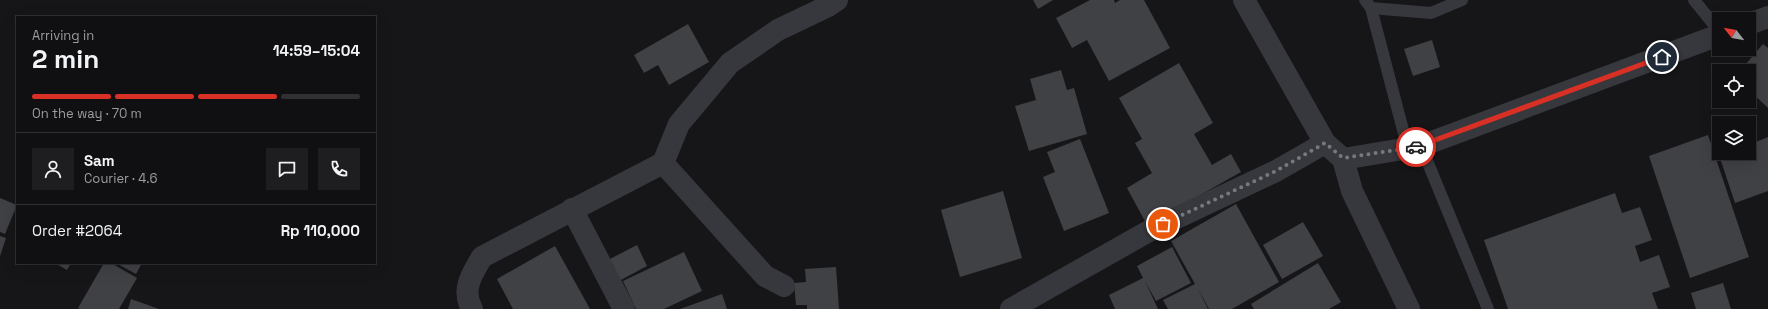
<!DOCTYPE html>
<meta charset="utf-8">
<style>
:root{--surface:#101012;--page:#1e1e20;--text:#f1f3f6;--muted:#9c9d9f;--line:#303032;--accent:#d93025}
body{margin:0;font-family:"Space Grotesk",sans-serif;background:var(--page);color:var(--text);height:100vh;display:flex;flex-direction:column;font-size:15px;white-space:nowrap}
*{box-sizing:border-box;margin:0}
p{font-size:13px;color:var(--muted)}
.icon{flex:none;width:22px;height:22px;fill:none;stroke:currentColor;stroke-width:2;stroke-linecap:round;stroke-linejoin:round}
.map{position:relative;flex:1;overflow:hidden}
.side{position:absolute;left:16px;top:16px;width:360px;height:248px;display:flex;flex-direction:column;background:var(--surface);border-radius:0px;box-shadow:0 4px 16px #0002,0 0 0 1px var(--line)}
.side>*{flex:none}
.needle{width:26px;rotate:301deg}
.fabs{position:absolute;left:1712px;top:12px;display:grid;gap:8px}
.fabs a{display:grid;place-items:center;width:44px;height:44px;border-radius:0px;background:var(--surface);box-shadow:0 4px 16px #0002,0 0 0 1px var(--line);font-size:20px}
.pin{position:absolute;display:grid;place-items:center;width:34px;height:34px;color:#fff;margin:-17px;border:2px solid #fff;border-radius:50%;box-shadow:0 1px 4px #0007}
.courier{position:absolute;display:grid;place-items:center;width:40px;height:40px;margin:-20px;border:3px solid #d93025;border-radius:50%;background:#fff;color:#222;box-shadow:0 1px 5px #0007}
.overview em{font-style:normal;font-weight:800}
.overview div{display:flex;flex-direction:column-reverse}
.overview{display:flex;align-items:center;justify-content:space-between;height:68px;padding:0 16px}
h1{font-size:26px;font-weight:800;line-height:30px}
.bar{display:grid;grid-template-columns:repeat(4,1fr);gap:6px 4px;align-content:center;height:48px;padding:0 16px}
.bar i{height:5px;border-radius:3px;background:var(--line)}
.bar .on{background:var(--accent)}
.bar p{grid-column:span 4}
.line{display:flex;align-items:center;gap:10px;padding:0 16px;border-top:1px solid var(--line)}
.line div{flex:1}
.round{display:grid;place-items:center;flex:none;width:42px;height:42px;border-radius:0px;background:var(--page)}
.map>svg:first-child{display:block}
</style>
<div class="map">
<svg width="1768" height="309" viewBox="0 0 1768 309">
<rect width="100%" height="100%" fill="#161618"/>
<g fill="#404145">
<polygon points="1033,0 1053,0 1038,9"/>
<polygon points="1090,0 1114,0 1115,3 1120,0 1144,0 1170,48 1109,81 1087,40 1072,48 1056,18"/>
<polygon points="688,24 709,62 669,85 658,65 644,73 634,55"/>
<polygon points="1432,40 1440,67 1413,76 1404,49"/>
<polygon points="1763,44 1768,48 1768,108 1749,90 1749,71 1740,71"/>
<polygon points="1179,63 1213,123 1194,134 1212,165 1231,154 1241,172 1147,225 1127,188 1152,173 1135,143 1142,139 1119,98"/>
<polygon points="1061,70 1067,90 1074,88 1087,134 1029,151 1015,106 1036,100 1030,79"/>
<polygon points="1749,134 1753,143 1768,137 1768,191 1735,203 1719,155 1725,153 1749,153"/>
<polygon points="1708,135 1749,257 1690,278 1649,156"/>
<polygon points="1080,139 1109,213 1064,231 1043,177 1055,172 1047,152"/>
<polygon points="1003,191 1022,258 960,277 941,210"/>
<polygon points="1615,193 1622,213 1640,207 1652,240 1635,246 1640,262 1659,255 1670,287 1652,293 1658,309 1508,309 1484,240"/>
<polygon points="0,198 17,205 5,234 0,232"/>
<polygon points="1236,204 1279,282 1232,309 1209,309 1197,287 1208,309 1168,309 1163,300 1195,284 1171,241"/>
<polygon points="1303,222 1323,256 1282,279 1263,245"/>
<polygon points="0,236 6,238 0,256"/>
<polygon points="637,245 647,266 619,281 608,260"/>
<polygon points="555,246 590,309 513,309 497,279"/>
<polygon points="1172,247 1191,283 1156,301 1145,281 1158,309 1115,309 1109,295 1143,278 1137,266"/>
<polygon points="684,252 702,291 664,309 636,309 623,281"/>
<polygon points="55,263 71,263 67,270"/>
<polygon points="104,263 111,263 137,278 119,309 80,309 78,308"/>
<polygon points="116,263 142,263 136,274"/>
<polygon points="1318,263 1341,302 1329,309 1254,309 1251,304"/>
<polygon points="836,267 839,309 807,309 807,305 796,305 794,283 806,282 805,269"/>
<polygon points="1723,283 1731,309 1696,309 1691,293"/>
<polygon points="722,294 727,309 680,309"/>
<polygon points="131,299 159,309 128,309"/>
</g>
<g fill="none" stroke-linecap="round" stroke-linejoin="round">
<g stroke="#37383d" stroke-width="12">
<polyline points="1365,0 1371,8 1431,13 1462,0"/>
<polyline points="1694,0 1719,31"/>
<polyline points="1371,8 1408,149"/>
<polyline points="1421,146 1488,309"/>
</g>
<g stroke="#37383d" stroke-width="22">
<polyline points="1343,159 1352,191 1409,309"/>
<polyline points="663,163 765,276 784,286"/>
<polyline points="572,209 624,309"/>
<path d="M472 309C461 290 472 274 482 257L663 163 679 124 730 63 778 30 828 6 837 0"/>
<polyline points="1011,309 1149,231 1276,171 1325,143"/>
</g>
<g stroke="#37383d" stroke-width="22">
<polyline points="1244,0 1325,143 1343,159 1421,146 1719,35"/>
<polyline points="1749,24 1768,17"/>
</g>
</g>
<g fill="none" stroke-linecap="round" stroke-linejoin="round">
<polyline stroke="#757880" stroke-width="4" stroke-dasharray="0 7.2" points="1163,224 1276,171 1325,143 1343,158 1416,147"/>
<polyline stroke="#d93025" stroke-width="5" points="1416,147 1662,57"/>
</g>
</svg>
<div class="fabs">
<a><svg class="needle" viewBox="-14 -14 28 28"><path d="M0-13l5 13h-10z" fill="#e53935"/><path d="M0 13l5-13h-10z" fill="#9c9d9f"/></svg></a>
<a><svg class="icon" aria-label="locate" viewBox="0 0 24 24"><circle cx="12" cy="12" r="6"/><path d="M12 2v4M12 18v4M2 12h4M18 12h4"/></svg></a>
<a><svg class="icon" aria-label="layers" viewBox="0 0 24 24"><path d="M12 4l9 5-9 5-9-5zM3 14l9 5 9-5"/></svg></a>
</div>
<div class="pin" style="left:1163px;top:224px;background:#ea580c"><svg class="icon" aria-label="bag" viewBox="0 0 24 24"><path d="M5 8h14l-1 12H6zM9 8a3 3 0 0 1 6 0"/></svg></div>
<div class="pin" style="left:1662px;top:57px;background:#1f2937"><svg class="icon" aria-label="home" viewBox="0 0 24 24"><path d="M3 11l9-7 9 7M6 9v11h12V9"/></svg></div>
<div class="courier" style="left:1416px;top:147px"><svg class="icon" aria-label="car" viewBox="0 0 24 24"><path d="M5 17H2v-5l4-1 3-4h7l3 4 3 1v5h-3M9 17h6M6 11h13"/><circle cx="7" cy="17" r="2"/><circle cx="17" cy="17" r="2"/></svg></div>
<section class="side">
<div class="overview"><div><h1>2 min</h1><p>Arriving in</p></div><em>14:59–15:04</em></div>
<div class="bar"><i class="on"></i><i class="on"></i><i class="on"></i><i></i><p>On the way · 70 m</p></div>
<div class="line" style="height:72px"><a class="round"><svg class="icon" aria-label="person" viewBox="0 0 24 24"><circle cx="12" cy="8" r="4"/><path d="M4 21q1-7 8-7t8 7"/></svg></a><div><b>Sam</b><p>Courier · 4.6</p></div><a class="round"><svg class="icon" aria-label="chat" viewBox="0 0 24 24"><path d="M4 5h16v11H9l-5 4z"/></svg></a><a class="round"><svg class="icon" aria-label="phone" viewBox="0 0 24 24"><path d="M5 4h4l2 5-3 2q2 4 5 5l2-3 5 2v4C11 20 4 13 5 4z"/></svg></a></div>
<div class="line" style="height:52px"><div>Order #2064</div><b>Rp 110,000</b></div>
</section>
</div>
